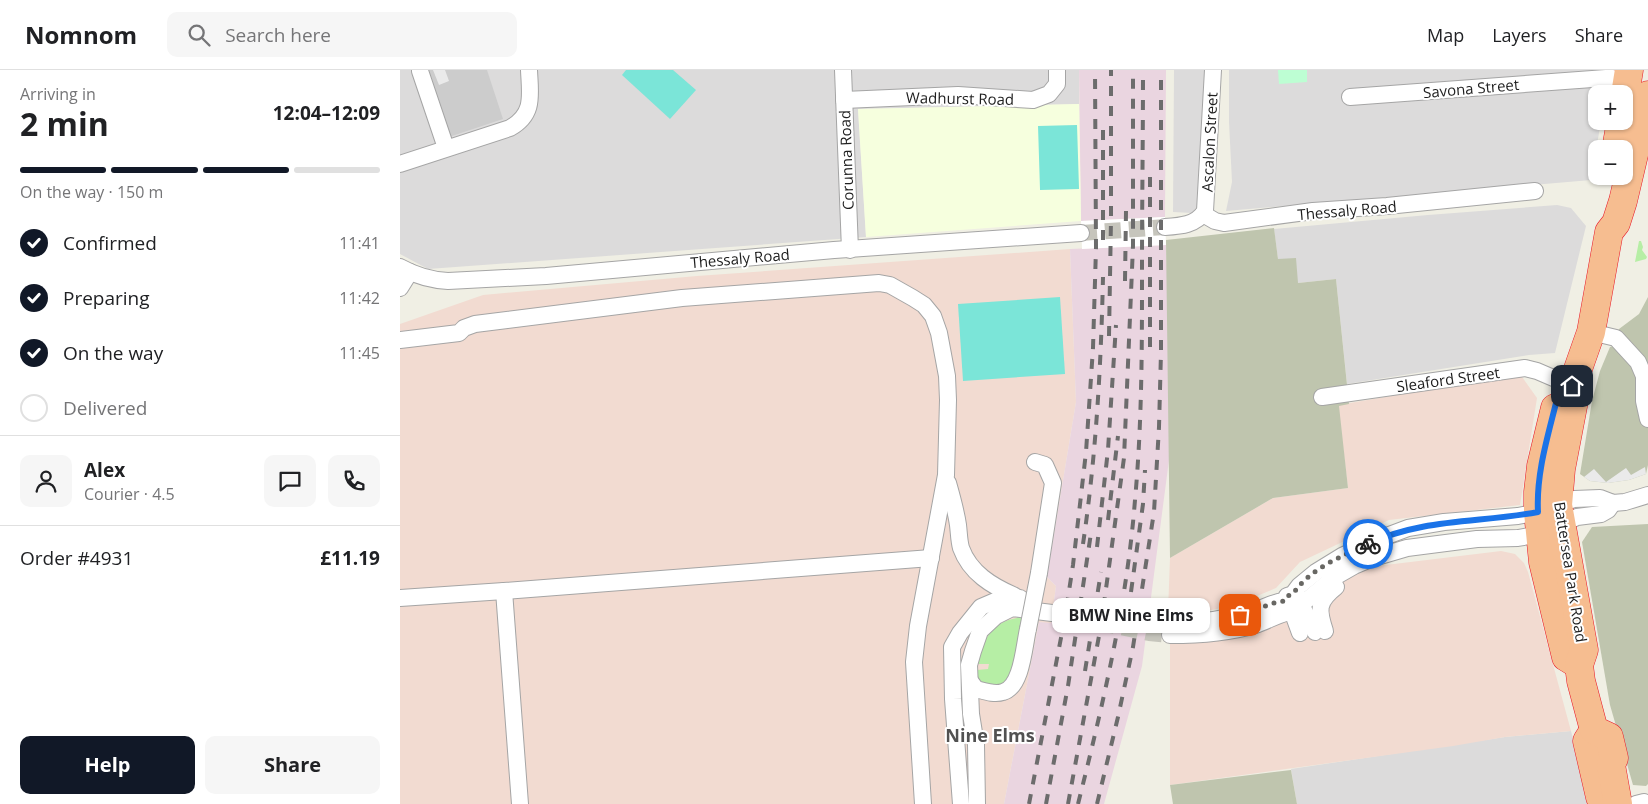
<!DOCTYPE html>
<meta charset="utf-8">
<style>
:root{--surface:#fff;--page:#f6f6f6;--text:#202124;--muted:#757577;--line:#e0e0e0;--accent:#111827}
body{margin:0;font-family:"Open Sans",sans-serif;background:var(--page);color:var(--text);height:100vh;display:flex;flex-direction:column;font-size:19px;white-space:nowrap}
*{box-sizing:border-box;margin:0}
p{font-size:16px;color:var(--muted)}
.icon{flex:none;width:28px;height:28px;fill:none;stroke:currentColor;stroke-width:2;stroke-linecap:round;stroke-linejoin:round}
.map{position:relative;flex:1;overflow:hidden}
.panel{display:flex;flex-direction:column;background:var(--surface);width:400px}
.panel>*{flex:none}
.controls{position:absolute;left:1188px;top:15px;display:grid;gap:10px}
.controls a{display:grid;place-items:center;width:45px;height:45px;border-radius:10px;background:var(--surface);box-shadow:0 1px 4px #0004;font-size:25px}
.pin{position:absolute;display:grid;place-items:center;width:42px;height:42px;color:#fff;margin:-21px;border-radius:10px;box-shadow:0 2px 8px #0006}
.courier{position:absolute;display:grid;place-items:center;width:50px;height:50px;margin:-25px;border:4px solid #1a73e8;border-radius:50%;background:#fff;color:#222;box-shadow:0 1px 6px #0007}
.bubble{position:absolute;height:35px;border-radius:10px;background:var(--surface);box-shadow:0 1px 4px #0004;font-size:16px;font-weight:700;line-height:35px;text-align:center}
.head em{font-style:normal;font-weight:700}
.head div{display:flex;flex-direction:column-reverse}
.head{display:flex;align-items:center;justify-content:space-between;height:85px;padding:0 20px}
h1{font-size:32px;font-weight:700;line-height:38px}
.bar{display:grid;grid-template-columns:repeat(4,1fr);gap:8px 5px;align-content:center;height:60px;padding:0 20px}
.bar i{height:6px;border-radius:4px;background:var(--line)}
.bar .on{background:var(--accent)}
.bar p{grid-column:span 4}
.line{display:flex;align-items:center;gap:12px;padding:0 20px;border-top:1px solid var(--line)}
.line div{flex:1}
.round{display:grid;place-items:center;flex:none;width:52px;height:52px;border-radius:10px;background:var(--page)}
ol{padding:0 20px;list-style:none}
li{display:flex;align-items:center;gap:15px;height:55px}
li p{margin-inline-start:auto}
li .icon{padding:5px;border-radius:50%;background:var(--accent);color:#fff;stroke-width:4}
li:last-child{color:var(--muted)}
li i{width:28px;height:28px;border:2px solid var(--line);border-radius:50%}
.action{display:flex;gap:10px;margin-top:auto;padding:10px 20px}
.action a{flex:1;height:58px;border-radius:10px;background:var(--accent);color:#fff;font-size:20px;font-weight:700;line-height:58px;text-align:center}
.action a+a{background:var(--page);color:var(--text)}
header{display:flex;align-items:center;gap:30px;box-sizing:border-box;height:70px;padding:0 25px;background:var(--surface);border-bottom:1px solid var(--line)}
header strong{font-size:24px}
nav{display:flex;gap:28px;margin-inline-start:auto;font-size:18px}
.search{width:350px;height:45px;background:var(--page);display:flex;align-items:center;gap:12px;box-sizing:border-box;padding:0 18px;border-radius:10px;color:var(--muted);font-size:19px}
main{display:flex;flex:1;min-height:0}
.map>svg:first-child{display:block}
</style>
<header>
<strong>Nomnom</strong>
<div class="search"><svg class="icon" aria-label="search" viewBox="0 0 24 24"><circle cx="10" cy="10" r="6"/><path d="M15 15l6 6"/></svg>Search here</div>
<nav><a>Map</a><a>Layers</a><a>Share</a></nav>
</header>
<main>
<section class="panel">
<div class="head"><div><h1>2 min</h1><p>Arriving in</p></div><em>12:04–12:09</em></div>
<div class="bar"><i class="on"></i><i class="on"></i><i class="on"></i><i></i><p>On the way · 150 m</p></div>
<ol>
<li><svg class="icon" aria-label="check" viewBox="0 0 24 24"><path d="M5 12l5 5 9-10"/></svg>Confirmed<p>11:41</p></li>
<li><svg class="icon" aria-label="check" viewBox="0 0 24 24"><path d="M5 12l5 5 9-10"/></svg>Preparing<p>11:42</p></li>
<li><svg class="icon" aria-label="check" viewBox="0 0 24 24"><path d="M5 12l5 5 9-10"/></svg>On the way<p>11:45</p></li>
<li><i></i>Delivered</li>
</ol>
<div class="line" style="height:90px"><a class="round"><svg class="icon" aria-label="person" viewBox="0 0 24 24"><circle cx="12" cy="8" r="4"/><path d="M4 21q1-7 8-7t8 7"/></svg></a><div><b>Alex</b><p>Courier · 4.5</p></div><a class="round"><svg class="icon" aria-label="chat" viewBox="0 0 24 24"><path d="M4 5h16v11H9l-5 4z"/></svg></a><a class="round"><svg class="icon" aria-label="phone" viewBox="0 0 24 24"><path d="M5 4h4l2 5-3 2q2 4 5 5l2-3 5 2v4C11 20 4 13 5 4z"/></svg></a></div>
<div class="line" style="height:65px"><div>Order #4931</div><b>£11.19</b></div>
<div class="action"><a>Help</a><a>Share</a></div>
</section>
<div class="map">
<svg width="1248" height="734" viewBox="0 0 1248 734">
<rect width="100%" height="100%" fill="#f0efe4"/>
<g fill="#dcdbdb">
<polygon points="0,0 679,0 679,34 458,39 466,167 28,199 0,184"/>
<polygon points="774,0 807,0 798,136 792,143 773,142"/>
<polygon points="829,0 1208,0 1206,24 1196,24 1196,51 1201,51 1191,110 826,141 832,112 829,52"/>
<polygon points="1157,135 1171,138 1186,156 1155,283 1129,285 947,314 936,209 898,213 878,189 874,159 1028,145"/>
<polygon points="1171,661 1190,734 897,734 891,699 1105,667"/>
</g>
<g fill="#f2dbd1">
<polygon points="670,179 676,332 647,507 656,516 651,554 639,552 604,734 0,734 0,254 83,225 297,206"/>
<polygon points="1120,304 1137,328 1120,435 989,450 900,492 876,518 833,536 801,542 768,542 770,488 873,428 948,418 938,335"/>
<polygon points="1101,481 1115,484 1124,493 1128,502 1171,661 1105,667 1053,676 770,715 770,572 844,565 884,552 937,512 961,498"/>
</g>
<g fill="#ead5e0">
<polygon points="679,0 766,0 765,147 681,151"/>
<polygon points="766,175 774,352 742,596 704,734 604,734 639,552 651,553 656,516 647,507 676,332 670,179"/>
</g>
<polygon fill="#f6ffde" points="679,34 681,151 466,167 458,39"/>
<polygon fill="#ccc" points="27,0 87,0 103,49 49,67"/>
<g fill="#bfc5ae">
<polygon points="874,158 878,189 896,188 898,213 936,209 949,334 939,336 948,418 873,428 770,488 766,170"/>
<polygon points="1248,227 1248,395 1246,404 1229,410 1208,413 1190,411 1180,404 1192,331 1200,301 1210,277 1213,276 1219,259 1239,244"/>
<polygon points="1248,454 1248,714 1246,716 1233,715 1210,635 1182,472 1192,457"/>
<polygon points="891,700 897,734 773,734 770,715"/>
</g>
<g fill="#b6eea5">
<polygon points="1239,171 1241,171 1243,177 1242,180 1247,187 1246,189 1235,192"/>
<path d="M618 546H622L613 603 610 610C601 614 595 619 586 613L584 614 578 608 577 600 588 599 589 594H578C582 571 591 552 617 548Z"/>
</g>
<polygon fill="#bdfed3" points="878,0 907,0 907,12 879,14"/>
<g fill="#7be5d8">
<polygon points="226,0 273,0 296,20 270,49 222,5"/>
<polygon points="677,55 679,119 640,120 638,56"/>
<polygon points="660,227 665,304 563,311 558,234"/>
</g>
<g fill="#eaeaea">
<polygon points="33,0 45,0 49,11 39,15"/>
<polygon points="1245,397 1246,404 1229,410 1208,413 1190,411 1184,407 1194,399 1206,412 1226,398 1231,405"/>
</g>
<polygon fill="#fff" points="765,147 766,175 682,179 681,151"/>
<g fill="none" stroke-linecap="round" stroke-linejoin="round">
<g stroke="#c6c5bc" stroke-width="16" stroke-dasharray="16 8" stroke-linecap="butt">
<polyline points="681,163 765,157"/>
<polyline points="673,537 770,552"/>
<polyline points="652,543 749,563 770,565"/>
</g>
<defs>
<g id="minor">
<polyline points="443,0 450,180"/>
<polyline points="20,1 46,78"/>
<polyline points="950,27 1206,8 1213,8 1233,16"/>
<polyline points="444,30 558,25 633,30 649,24 657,14 657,0"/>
<path d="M0 94 110 58C135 44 130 25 129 0"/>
<polyline points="803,144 815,151 824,153 913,141 987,136 1135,121"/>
<path d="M765 157C781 156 796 155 805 141L813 0"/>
<path d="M0 197C16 206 30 210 48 211L146 206 434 180 681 163"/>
<polyline points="0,218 10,202"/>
<polyline points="1191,262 1216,268 1238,292 1244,306 1244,331 1248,349"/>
<polyline points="0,270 59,263 64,258 75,254 282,228 479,213 490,215 513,228 524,235 533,246 539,263 547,306 548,330 546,405 518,556 514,592 523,734"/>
<polyline points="922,327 1125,298 1137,301 1172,316"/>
<polyline points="635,392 645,395 653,413 639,503"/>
<path d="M548 413C552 427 556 441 558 455 559 463 559 471 561 478 570 503 592 516 615 526"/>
<polyline points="104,521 120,734"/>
<polyline points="897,526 915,562"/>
<polyline points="0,528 104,521 531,488"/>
<polyline points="892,541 900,563"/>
<path d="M770 552C799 554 826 549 854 541 864 538 873 532 884 531L887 526 893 524 899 516 916 502 942 486 976 470 1008 458 1044 452 1118 446 1138 442 1174 429 1200 428 1213 433 1225 432 1248 425"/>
<path d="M925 561C918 540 917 532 936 517"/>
<path d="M770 565C798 565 828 563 855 555 868 551 881 542 895 541L898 538 900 533 907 530 933 508 954 496 973 488 1007 478 1077 469 1118 468 1140 464 1177 447 1201 444 1208 440 1213 433"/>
<path d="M570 611 576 619C584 621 594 625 603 622 622 617 624 576 628 559"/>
<polyline points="561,734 553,629 552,577 560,563 581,537 602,528 620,528"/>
<polyline points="577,734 576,675 571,644 569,595 573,581 580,561 596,546 612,538 652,543"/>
<polyline points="1236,734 1244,732"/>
</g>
<g id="trunk">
<polyline points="1224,31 1229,0"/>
<polyline points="1216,79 1221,51"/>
<polyline points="1155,338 1141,396 1138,422 1138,442 1143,492 1166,587 1179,595"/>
<polyline points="1194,660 1187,671 1200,727"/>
<polyline points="1218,734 1211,695 1214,688 1209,667 1194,660 1181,611 1179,595 1184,580 1158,435 1161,399 1174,331 1171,320 1172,316 1191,262 1209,162 1216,153 1223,131 1248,25"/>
</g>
</defs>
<use href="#minor" stroke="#a5a5a5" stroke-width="18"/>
<use href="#trunk" stroke="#e81628" stroke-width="29"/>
<use href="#minor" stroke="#fff" stroke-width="16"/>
<use href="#trunk" stroke="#f6bd90" stroke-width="28"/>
<g stroke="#6c6c6c" stroke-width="4" stroke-dasharray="10 10" stroke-linecap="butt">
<polyline points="703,60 703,175"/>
<polyline points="725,211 726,141"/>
<polyline points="709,266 711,149 711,0"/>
<polyline points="750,277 750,107"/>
<polyline points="708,450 718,366"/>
<path d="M683 474C696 386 701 297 703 207"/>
<polyline points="697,477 708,380 716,255"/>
<polyline points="731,522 743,434 745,400"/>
<polyline points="685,601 701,502"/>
<polyline points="629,734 665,547 673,495 686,382 693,278 696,178 695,0"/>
<polyline points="646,734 668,616 691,463"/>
<polyline points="668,734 701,555 724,388 733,176 733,0"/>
<path d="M678 734C703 634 727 533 735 430 742 353 742 277 742 200 742 133 743 67 743 0"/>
<polyline points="697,734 718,647 733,577 754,442 759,357 761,282 761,0"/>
</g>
<defs>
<polyline id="minor-bridge" points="628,559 639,503"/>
</defs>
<use href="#minor-bridge" stroke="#a5a5a5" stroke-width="18" stroke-linecap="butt"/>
<use href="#minor-bridge" stroke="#fff" stroke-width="16"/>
</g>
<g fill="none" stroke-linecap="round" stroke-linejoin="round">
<path stroke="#686763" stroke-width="5" stroke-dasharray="0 9" d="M840 545 877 532 884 531 887 526 893 524C909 499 942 486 968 474"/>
<path stroke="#1a73e8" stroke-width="6" d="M968 474C1022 448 1081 453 1138 442 1136 403 1148 366 1157 329L1171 320 1172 316"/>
</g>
<g text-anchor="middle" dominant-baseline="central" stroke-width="4" stroke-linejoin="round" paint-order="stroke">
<g font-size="15" fill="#1e1e1e" stroke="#fff">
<text transform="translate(1071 18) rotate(-5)">Savona Street</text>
<text transform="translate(560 28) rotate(1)">Wadhurst Road</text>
<text transform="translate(809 72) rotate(-87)">Ascalon Street</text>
<text transform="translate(446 90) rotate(-92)">Corunna Road</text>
<text transform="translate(947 140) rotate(-5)">Thessaly Road</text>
<text transform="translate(340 188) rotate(-5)">Thessaly Road</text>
<text transform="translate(1048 309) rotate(-8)">Sleaford Street</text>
<text transform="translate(1171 502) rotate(81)">Battersea Park Road</text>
</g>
<g font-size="18" font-weight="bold" fill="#515151" stroke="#fff">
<text x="590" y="665">Nine Elms</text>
</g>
</g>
</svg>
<div class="controls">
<a>+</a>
<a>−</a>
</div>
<div class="pin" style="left:840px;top:545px;background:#ea580c"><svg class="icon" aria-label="bag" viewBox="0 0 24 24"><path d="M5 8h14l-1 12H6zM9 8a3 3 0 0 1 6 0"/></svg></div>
<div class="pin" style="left:1172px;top:316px;background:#1f2937"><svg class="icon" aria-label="home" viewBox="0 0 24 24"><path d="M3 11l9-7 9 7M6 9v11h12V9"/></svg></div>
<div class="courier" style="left:968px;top:474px"><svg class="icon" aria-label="bike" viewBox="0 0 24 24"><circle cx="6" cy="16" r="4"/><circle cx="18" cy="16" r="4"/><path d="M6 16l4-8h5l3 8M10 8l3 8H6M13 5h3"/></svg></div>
<div class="bubble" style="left:652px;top:528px;width:158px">BMW Nine Elms</div>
</div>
</main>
